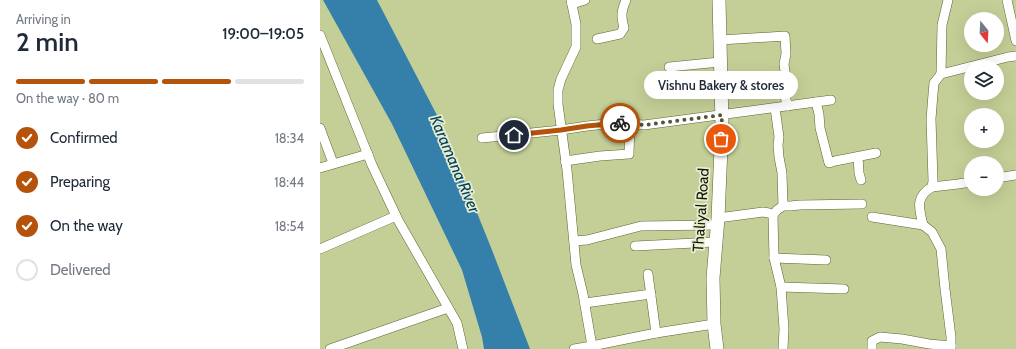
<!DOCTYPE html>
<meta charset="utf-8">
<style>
:root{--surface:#fff;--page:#f6f6f7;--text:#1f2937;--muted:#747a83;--line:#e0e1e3;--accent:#b45309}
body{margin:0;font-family:Cabin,sans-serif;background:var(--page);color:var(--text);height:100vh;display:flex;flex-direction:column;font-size:15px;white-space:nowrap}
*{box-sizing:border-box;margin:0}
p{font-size:13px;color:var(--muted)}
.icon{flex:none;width:22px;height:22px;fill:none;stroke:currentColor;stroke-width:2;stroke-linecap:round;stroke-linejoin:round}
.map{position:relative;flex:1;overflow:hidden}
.side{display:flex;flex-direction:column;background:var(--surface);width:320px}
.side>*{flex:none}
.needle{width:26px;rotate:162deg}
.controls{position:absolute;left:644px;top:12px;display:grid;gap:8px}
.controls a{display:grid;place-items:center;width:40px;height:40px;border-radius:50%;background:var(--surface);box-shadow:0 4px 16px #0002;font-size:20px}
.pin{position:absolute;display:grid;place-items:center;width:34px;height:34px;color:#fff;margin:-17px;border:2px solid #fff;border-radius:50%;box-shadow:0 1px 4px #0007}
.courier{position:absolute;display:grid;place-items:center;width:40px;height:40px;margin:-20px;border:3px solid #b45309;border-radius:50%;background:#fff;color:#222;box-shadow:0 1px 5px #0007}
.bubble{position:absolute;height:28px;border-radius:14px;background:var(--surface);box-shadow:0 4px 16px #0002;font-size:13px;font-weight:600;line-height:28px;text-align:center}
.summary em{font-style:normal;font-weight:600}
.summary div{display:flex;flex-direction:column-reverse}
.summary{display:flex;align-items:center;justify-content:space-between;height:68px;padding:0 16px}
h1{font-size:26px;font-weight:600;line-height:30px}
.bar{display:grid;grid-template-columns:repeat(4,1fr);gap:6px 4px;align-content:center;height:48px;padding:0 16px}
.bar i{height:5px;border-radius:3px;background:var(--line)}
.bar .selected{background:var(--accent)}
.bar p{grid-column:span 4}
ol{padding:0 16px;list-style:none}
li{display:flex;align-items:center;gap:12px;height:44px}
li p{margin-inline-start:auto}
li .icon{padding:4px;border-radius:50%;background:var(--accent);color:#fff;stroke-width:4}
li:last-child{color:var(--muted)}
li i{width:22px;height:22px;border:2px solid var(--line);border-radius:50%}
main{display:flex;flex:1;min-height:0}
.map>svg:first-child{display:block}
</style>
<main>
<section class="side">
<div class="summary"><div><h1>2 min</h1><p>Arriving in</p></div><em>19:00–19:05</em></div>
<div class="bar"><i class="selected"></i><i class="selected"></i><i class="selected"></i><i></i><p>On the way · 80 m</p></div>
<ol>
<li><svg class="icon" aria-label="check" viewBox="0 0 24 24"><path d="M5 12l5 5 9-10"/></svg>Confirmed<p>18:34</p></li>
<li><svg class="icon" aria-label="check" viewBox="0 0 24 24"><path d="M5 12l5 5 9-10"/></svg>Preparing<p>18:44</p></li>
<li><svg class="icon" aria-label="check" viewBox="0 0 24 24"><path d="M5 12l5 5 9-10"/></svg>On the way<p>18:54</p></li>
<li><i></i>Delivered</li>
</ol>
</section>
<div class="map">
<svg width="696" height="349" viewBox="0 0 696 349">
<rect width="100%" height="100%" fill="#c4cf97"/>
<polygon fill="#3580aa" points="3,0 57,0 120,121 172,250 210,349 164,349 162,337 142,270 72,124"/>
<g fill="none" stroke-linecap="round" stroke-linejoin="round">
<defs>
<g id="street">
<polyline points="251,0 256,24 256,47 241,79 238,90 238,104 247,170 256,265 263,294 272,346 254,349"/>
<polyline points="687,0 696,41"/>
<polyline points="252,4 265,0"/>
<polyline points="0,35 52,165 78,220 137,323 143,349"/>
<path d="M277 39 300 34 304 28C301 16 301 12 306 0"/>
<polyline points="400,40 465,36 466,54 464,64 466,79 461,85 468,106"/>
<polyline points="349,67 400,62"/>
<polyline points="621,74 622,25 628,0"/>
<polyline points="496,102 499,114 500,128 509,163 515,161 556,153"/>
<polyline points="455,108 459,137 458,145 459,157 462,173 463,206"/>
<polyline points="0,128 13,163"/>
<polyline points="162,138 241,130 267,126 295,123 324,125 511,100"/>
<polyline points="538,157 539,173 541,180"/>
<polyline points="245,161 280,156 309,154 310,124"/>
<polyline points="0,168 48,154"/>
<polyline points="677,178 696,175"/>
<polyline points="612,187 638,184 651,182"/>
<polyline points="453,215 457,210 463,206 470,206 480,205 542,204"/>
<polyline points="552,217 603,225"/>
<polyline points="398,218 443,212 449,213 453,215 454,258 461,287 464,329 463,349"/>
<polyline points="254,241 267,240 321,226 397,225"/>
<polyline points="315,246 395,242"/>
<polyline points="0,249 76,216"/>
<polyline points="454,258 506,260"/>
<polyline points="328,274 336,333"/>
<polyline points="461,287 524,289"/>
<polyline points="265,303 331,294"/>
<polyline points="10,349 128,308"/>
<polyline points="272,349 272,346 336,333 394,324"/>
<polyline points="552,349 552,341 560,337 582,339 609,344 631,346"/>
<path d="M631 349V337L625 289 621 249 612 232 603 225C599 208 595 197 612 187L613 181 611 119 613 94 614 83 621 74 688 57 696 56"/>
</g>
<polyline id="secondary" points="397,349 394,324 393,278 398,218 402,124 399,0"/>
</defs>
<use href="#street" stroke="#5c6530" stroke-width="10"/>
<use href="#secondary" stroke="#5c6530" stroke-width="14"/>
<use href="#street" stroke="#fff" stroke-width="9"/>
<use href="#secondary" stroke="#fff" stroke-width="13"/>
</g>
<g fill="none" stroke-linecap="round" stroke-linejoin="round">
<polyline stroke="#525737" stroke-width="4" stroke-dasharray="0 7.2" points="300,123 324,125 402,115 401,139"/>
<polyline stroke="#b45309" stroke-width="5" points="194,135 241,130 267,126 300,123"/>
</g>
<g text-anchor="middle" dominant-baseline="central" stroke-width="3.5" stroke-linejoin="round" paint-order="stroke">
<g font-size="15" fill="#141703" stroke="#e7edd0">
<text transform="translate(381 210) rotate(-86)">Thaliyal Road</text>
</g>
<g font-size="16" font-style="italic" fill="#00415f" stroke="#e7edd0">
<text transform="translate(135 164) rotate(67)">Karamana River</text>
</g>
</g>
</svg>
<div class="controls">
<a><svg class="needle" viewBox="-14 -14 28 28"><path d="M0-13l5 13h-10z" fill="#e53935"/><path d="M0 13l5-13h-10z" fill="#747a83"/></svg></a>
<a><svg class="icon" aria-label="layers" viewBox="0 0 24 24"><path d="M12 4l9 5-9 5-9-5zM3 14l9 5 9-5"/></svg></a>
<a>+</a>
<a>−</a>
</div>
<div class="pin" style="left:401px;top:139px;background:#ea580c"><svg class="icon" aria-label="bag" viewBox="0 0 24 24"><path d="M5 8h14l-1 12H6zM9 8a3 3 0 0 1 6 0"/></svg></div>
<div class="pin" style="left:194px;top:135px;background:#1f2937"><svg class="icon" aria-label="home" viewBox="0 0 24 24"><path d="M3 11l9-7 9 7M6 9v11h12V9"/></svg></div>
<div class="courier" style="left:300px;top:123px"><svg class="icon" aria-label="bike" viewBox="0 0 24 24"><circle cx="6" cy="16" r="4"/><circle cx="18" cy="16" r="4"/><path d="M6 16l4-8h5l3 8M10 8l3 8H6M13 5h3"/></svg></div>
<div class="bubble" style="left:324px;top:71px;width:154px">Vishnu Bakery &amp; stores</div>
</div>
</main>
